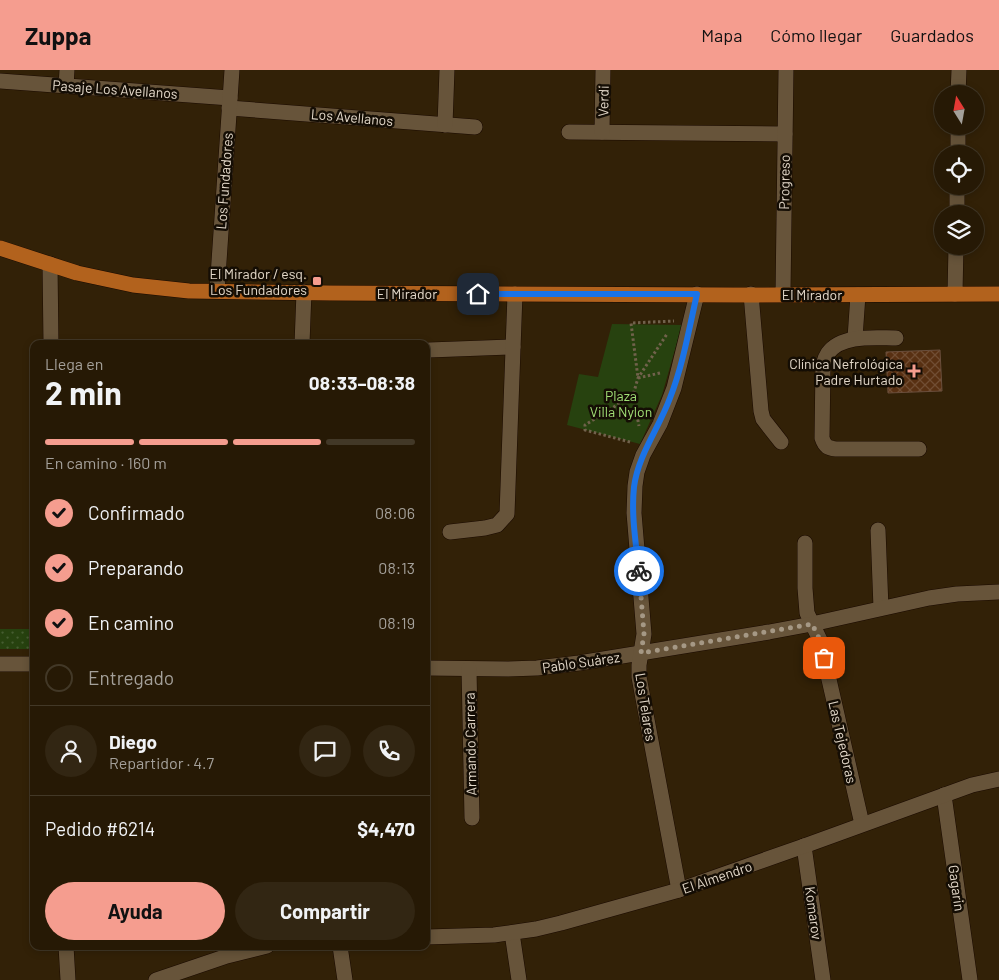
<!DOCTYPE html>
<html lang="es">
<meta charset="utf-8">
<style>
:root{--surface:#261905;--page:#322613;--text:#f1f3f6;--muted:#a4a09a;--line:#423827;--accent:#f59d8f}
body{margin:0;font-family:Barlow,sans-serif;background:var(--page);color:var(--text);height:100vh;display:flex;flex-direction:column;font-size:19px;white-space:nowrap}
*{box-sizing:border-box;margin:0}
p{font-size:16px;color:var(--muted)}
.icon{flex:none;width:28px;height:28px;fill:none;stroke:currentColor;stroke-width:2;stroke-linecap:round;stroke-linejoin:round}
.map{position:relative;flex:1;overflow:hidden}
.side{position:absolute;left:30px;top:270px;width:400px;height:610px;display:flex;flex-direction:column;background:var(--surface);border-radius:10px;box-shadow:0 2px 8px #0003,0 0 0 1px var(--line)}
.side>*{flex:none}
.needle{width:32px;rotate:349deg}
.tools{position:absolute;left:934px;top:15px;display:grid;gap:10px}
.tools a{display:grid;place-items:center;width:50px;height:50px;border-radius:50%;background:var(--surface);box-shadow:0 2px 8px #0003,0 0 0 1px var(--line);font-size:25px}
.pin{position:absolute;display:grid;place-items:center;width:42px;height:42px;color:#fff;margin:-21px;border-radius:10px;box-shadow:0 2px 8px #0006}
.courier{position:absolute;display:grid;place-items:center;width:50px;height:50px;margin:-25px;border:4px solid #1a73e8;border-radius:50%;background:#fff;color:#222;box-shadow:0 1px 6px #0007}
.head em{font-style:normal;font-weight:700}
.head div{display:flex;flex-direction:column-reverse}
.head{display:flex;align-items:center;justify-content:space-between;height:85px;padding:0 15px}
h1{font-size:32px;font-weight:700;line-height:38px}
.bar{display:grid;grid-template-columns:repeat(4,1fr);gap:8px 5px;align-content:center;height:60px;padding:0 15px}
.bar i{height:6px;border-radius:4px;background:var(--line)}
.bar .current{background:var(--accent)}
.bar p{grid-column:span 4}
.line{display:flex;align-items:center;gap:12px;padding:0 15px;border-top:1px solid var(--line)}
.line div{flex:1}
.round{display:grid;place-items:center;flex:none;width:52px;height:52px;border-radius:26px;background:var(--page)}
ol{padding:0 15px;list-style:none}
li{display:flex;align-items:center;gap:15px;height:55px}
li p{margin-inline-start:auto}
li .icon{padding:5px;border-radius:50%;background:var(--accent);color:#111;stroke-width:4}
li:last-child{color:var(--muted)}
li i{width:28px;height:28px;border:2px solid var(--line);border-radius:50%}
.cta{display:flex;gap:10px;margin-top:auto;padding:10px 15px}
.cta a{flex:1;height:58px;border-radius:30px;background:var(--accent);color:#111;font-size:20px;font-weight:700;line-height:58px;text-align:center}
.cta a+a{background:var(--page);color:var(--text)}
header{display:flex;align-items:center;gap:30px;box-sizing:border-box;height:70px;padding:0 25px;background:var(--accent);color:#111}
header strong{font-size:24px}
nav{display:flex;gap:28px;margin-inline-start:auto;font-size:18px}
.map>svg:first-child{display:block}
</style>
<header>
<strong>Zuppa</strong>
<nav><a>Mapa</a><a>Cómo llegar</a><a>Guardados</a></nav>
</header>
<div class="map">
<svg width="999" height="910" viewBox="0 0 999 910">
<defs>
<pattern id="grass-dots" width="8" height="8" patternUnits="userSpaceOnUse" patternTransform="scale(1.25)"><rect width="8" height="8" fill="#27420f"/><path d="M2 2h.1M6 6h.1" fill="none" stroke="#465d31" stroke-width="1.8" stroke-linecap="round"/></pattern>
<pattern id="building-cross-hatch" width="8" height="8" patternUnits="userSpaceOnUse" patternTransform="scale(1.25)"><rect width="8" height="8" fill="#583012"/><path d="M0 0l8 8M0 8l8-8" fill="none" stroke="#704d33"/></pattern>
</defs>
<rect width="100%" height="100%" fill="#322107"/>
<rect fill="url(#grass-dots)" x="0" y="559" width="34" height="20"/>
<polygon fill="#27420f" points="612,254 682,255 662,325 640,374 567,355 579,304 598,307"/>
<polygon fill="url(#building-cross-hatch)" stroke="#6a4e3c" points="940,280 942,321 888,323 886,282"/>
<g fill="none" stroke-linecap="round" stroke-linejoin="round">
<defs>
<g id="minor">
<polyline points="0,11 230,28"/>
<polyline points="66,16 67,0"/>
<polyline points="958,24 959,0"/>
<polyline points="229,38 475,57"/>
<polyline points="445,55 447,0"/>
<polyline points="569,62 785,64"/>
<polyline points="602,62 603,0"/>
<polyline points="958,84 958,56"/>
<polyline points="957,144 957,116"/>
<polyline points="50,194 51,274"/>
<polyline points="217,221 232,0"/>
<polyline points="751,224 761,341 763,349 781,372"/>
<polyline points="783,224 786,0"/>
<polyline points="955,224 956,176"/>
<polyline points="855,268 858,225"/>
<path d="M896 268C875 268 842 264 828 283 826 286 824 291 823 295L822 368C825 377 828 378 836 379H919"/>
<polyline points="302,274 304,222"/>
<polyline points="429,280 513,277"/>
<polyline points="878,460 881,538"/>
<polyline points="450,462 485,458 497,455 507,444 515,224"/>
<polyline points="805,473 805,518 807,543 820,570 862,754"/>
<polyline points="0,594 34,594"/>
<polyline points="426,598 508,599 537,598 579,593 769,562 812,554 929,528 957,524 999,522"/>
<polyline points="469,599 472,748"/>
<polyline points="944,725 970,910"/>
<polyline points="804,776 823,910"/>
<polyline points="679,820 639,607 639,595 644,564 634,443 635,416 637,402 643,385 660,354 674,318 697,224"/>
<polyline points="512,863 519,910"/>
<polyline points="426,867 494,865 536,859 561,853 679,820 804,776 972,715 999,709"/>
<polyline points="66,876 68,910"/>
<polyline points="340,876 345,910"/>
<polyline points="156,910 227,886 267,876"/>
</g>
<polyline id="major" points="0,178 77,203 133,215 189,221 330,223 734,225 999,224"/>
</defs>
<use href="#minor" stroke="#1a0a00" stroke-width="16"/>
<use href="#major" stroke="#1a0a00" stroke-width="16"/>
<g stroke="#71624c" stroke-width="3" stroke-dasharray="2.5 2.5" stroke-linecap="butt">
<polyline points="660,303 638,308 631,253 674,251"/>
<polyline points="633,325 639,356"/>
<polyline points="630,372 585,360 585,355 633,325 638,308 667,264"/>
</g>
<use href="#minor" stroke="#67543a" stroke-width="15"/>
<use href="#major" stroke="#b2621d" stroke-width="15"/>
</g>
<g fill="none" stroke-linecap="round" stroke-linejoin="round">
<polyline stroke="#a59885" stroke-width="5" stroke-dasharray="0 9" points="639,501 644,564 641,583 812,554 820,570 824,588"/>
<path stroke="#1a73e8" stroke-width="6" d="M478 224H697C689 259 683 295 670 328 659 358 638 385 634 417 631 445 636 474 639 501"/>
</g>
<g fill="#f59d8f" stroke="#140d04" stroke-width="2">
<rect x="312" y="206" width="10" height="10" rx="2.5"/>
<path d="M911.5 293.5h5v5h5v5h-5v5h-5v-5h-5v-5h5z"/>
</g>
<g text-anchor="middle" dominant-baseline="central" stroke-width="5" stroke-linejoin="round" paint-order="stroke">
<g font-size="14" fill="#e3d8c9" stroke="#140d04">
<text transform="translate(115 19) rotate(4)">Pasaje Los Avellanos</text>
<text transform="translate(603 31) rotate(-89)">Verdi</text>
<text transform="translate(352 47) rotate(5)">Los Avellanos</text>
<text transform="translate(224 111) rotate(-86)">Los Fundadores</text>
<text transform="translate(784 112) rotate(-89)">Progreso</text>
<text x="407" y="223">El Mirador</text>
<text x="812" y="224">El Mirador</text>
<text transform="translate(581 592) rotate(-8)">Pablo Suárez</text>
<text transform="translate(646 637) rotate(81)">Los Telares</text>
<text transform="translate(843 672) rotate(77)">Las Tejedoras</text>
<text transform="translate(470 674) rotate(-91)">Armando Carrera</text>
<text transform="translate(717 807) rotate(-19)">El Almendro</text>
<text transform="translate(957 818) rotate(82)">Gagarin</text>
<text transform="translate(814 843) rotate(82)">Komarov</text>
</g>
<g font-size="14" fill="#e3d8c9" stroke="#140d04" text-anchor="end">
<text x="307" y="203">El Mirador / esq.<tspan x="307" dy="16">Los Fundadores</tspan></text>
<text x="903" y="293">Clínica Nefrológica<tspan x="903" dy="16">Padre Hurtado</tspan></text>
</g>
<g font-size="14" fill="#a1df76" stroke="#140d04">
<text x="621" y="325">Plaza<tspan x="621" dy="16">Villa Nylon</tspan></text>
</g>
</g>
</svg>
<div class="tools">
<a><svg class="needle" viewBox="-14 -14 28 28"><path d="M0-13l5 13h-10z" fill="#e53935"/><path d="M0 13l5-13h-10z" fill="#a4a09a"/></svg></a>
<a><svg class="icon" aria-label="locate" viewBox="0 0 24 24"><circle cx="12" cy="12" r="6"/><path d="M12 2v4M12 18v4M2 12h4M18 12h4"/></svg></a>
<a><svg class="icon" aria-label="layers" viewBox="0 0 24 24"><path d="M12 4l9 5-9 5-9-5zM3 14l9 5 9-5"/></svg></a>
</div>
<div class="pin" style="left:824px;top:588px;background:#ea580c"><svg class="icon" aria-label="bag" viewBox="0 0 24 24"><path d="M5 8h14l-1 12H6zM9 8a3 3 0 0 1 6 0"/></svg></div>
<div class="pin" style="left:478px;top:224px;background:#1f2937"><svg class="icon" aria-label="home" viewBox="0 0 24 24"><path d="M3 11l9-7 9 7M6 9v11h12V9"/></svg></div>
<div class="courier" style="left:639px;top:501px"><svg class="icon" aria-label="bike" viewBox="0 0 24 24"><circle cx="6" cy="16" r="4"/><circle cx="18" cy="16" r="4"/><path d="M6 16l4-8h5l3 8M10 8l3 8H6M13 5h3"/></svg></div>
<section class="side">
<div class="head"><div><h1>2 min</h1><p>Llega en</p></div><em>08:33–08:38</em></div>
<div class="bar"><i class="current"></i><i class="current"></i><i class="current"></i><i></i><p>En camino · 160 m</p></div>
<ol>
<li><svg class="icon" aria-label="check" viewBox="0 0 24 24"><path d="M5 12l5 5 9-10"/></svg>Confirmado<p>08:06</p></li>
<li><svg class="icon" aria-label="check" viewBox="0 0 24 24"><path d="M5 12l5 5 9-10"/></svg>Preparando<p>08:13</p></li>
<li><svg class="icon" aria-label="check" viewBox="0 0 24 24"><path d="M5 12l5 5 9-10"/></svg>En camino<p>08:19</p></li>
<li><i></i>Entregado</li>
</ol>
<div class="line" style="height:90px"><a class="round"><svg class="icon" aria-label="person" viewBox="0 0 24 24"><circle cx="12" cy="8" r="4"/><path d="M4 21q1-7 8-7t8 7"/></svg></a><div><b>Diego</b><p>Repartidor · 4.7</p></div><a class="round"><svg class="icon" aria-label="chat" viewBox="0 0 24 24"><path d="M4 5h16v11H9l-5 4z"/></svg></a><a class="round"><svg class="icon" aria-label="phone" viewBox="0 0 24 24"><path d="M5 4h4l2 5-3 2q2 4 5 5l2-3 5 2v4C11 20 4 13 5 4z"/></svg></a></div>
<div class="line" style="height:65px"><div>Pedido #6214</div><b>$4,470</b></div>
<div class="cta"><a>Ayuda</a><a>Compartir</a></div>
</section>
</div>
